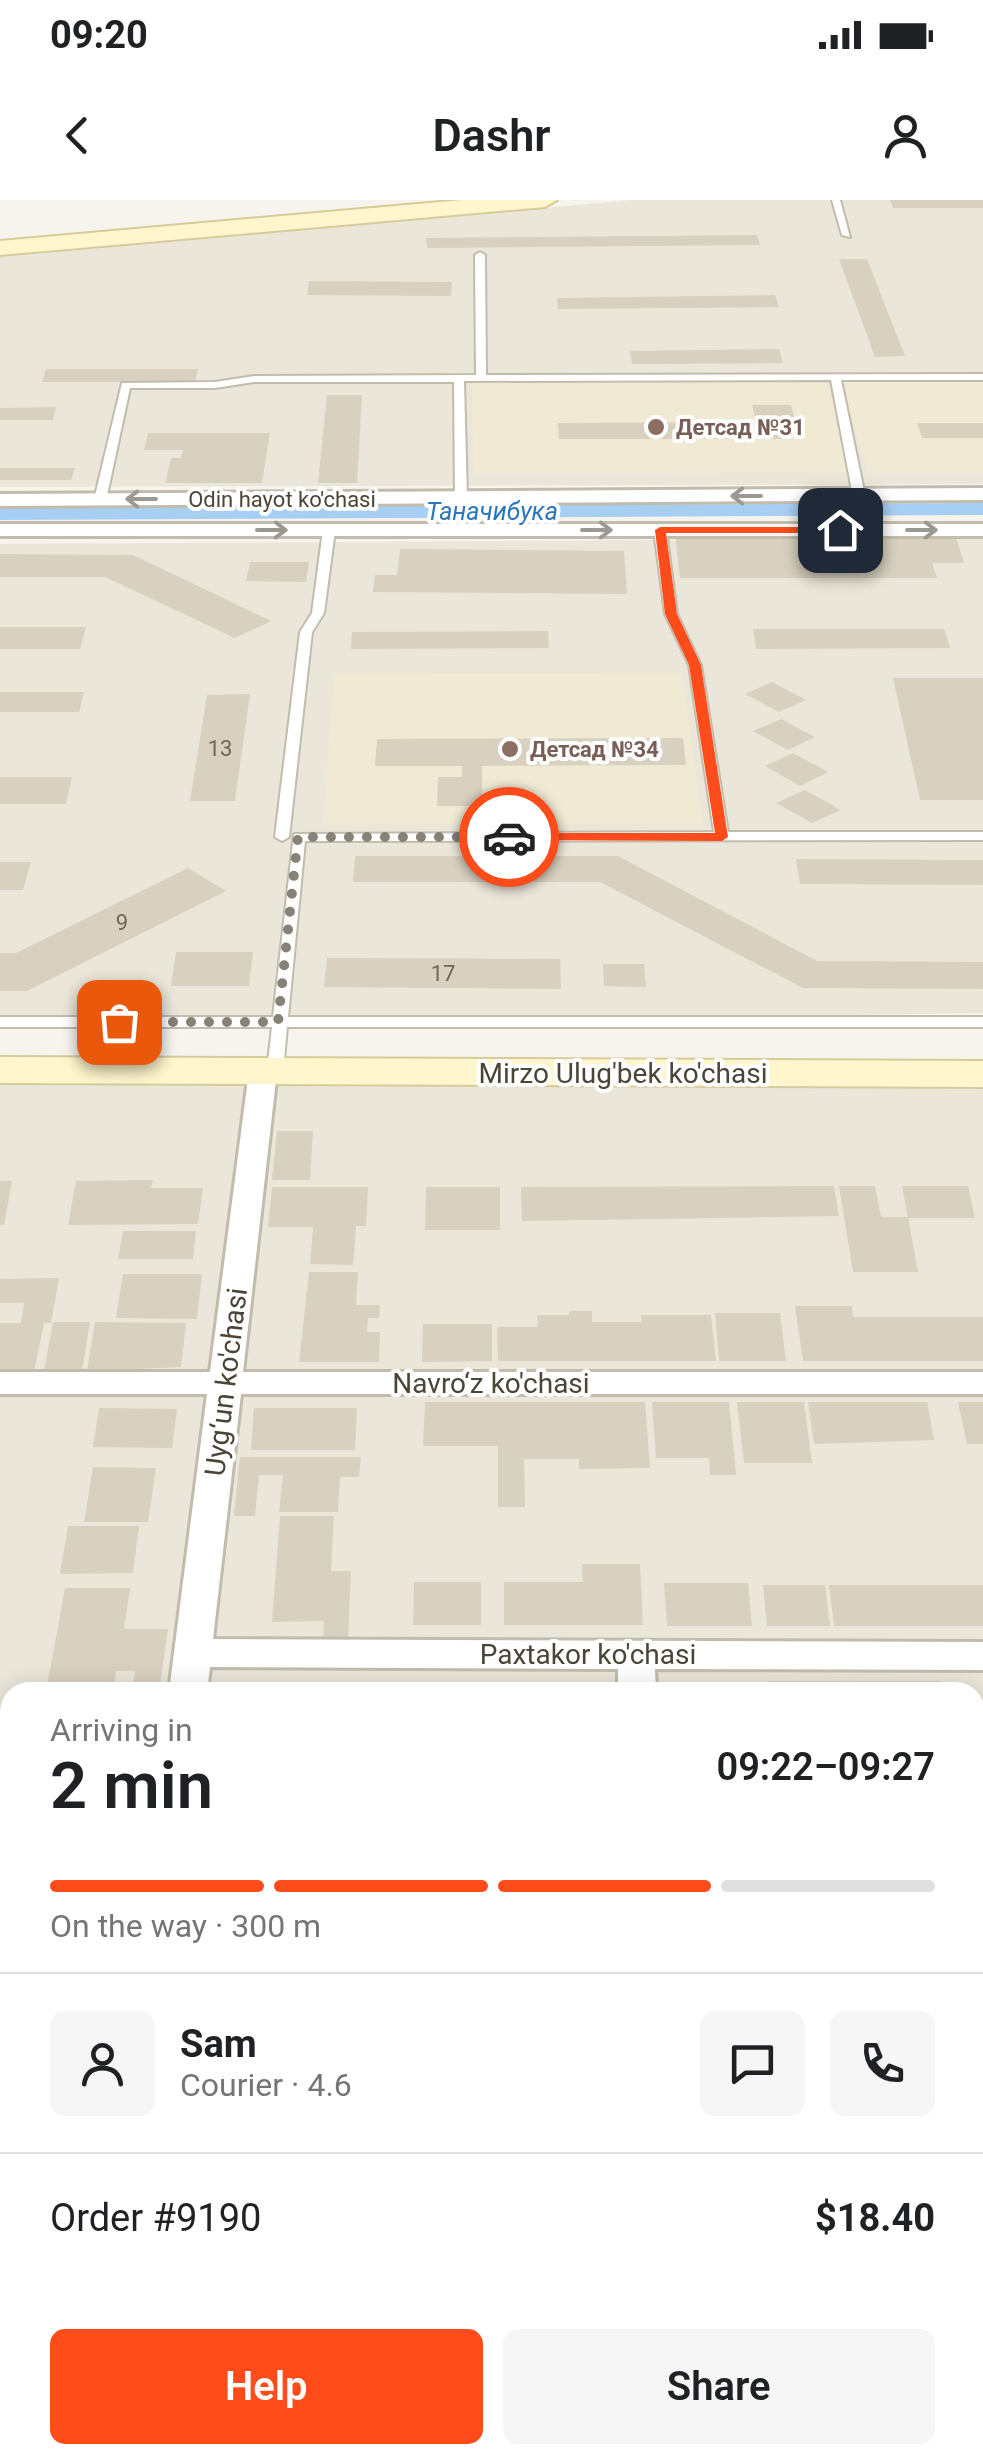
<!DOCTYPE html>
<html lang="en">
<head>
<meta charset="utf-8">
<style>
  body { margin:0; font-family:Roboto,sans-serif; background:#f6f6f6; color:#202124; height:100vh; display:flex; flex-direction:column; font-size:38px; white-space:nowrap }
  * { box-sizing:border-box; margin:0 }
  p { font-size:32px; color:#757577 }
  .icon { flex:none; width:55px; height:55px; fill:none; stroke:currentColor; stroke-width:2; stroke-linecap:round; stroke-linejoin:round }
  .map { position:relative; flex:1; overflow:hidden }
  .drawer { position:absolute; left:0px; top:1482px; width:985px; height:782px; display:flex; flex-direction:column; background:#fff; border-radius:30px 30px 0 0; box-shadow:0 5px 25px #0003 }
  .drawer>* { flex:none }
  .pin { position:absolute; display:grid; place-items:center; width:85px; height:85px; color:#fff; margin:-42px; border-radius:20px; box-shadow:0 5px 15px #0006 }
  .courier { position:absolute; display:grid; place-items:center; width:100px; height:100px; margin:-50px; border:8px solid #ff4c1a; border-radius:50%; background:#fff; color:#222; box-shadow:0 2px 12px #0007 }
  .head em { font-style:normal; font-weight:600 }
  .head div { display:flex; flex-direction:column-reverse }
  .head { display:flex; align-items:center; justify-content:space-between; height:170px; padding:0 50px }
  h1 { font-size:65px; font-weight:600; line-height:75px }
  .bar { display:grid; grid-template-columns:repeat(4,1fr); gap:15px 10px; align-content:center; height:120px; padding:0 50px }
  .bar i { height:12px; border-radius:8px; background:#e0e0e0 }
  .bar .current { background:#ff4c1a }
  .bar p { grid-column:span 4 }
  .line { display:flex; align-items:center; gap:25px; padding:0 50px; border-top:2px solid #e0e0e0 }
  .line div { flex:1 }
  .round { display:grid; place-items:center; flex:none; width:105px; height:105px; border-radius:15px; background:#f6f6f6 }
  .action { display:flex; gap:20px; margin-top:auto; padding:20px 50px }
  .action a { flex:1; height:115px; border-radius:15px; background:#ff4c1a; color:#fff; font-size:40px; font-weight:600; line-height:115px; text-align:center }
  .action a+a { background:#f6f6f6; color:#202124 }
  .status { display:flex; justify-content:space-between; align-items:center; height:70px; padding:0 50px; background:#fff; direction:ltr }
  .status svg { height:28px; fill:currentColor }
  header { display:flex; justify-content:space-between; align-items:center; height:130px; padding:0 50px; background:#fff; font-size:45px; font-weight:600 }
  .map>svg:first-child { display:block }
</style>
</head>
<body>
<div class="status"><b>09:20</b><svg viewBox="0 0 49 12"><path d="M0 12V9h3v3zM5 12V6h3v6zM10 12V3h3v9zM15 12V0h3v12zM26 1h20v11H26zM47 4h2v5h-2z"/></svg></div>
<header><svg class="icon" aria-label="back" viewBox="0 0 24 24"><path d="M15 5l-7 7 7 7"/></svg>Dashr<svg class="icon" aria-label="person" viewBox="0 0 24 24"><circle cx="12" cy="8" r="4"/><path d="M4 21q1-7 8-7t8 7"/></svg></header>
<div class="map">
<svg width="983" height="2264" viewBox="0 0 983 2264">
  <rect width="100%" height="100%" fill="#f6f4ec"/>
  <!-- residential -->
  <g fill="#eae6d9" fill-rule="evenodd">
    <polygon points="632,0 983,0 983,284 0,287 0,57"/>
    <polygon points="983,338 983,813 0,828 0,344"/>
    <path d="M0,870L983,874V2264H0ZM10,1492H975V2255H10Z"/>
  </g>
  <!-- education -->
  <g fill="#f0ead5">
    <polygon points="827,181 852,272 473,274 472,183"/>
    <polygon points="983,181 983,273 869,274 840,182"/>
    <polygon points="682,473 703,624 323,624 334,474"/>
  </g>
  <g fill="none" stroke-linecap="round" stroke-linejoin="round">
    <!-- canal -->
    <polygon fill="#a7cff4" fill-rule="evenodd" points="983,303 983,315 0,320 0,308"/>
  </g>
  <!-- building -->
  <g fill="#d8d1c0">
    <polygon points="890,0 983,0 983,8 893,8"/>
    <polygon points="757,35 760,45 427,48 426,38"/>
    <polygon points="839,59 867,59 905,156 875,157"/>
    <polygon points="309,81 452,82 451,96 307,95"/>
    <polygon points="775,95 779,107 558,109 557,98"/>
    <polygon points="779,149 783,163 632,164 630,151"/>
    <polygon points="46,169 198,169 195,182 42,182"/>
    <polygon points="327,195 362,195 357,283 318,283"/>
    <polygon points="752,205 791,205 795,220 779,220 783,239 559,239 558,223 756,222"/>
    <polygon points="56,207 53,220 0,220 0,208"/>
    <polygon points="917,223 983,223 983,238 922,238"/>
    <polygon points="148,233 270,233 262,283 165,283 171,258 181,258 183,250 144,250"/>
    <polygon points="0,268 75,268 71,280 0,280"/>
    <polygon points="675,333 955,334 964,363 932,363 937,378 680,378"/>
    <polygon points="400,349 624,351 627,394 373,392 375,375 397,375"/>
    <polygon points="0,354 133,355 271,421 235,438 105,377 0,377"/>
    <polygon points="250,362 309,362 306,382 246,381"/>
    <polygon points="0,427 86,427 80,449 0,449"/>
    <polygon points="753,429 944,429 950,448 756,449"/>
    <polygon points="548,431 549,448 351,449 352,432"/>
    <polygon points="893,478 983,478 983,600 920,600"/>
    <polygon points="772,482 806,500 779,512 745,494"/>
    <polygon points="0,492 84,492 79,512 0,512"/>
    <polygon points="250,494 235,601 190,601 207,495"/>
    <polygon points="781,519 815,537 788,550 753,531"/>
    <polygon points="683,538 686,565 482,566 482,606 437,606 438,577 462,577 462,566 375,566 377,539"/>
    <polygon points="793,553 828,572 800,586 765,566"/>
    <polygon points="0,577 72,577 66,604 0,604"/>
    <polygon points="805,590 841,610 812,623 776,603"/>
    <polygon points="355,656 618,656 817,761 983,762 983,789 803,788 600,682 353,682"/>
    <polygon points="796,659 983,660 983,685 800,684"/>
    <polygon points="0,662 31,662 23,690 0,690"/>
    <polygon points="188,668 226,691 27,791 0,791 0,753 16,753"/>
    <polygon points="176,752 253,752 249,786 171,786"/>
    <polygon points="327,758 560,759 561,789 324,787"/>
    <polygon points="603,764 644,764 646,787 604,786"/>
    <polygon points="277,931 313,931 310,980 272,980"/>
    <polygon points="153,980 151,988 203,988 198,1024 68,1025 76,981"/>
    <polygon points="0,981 12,981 4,1025 0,1025"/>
    <polygon points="834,986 839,1016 522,1021 521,987"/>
    <polygon points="839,986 875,986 881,1017 908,1017 918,1072 853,1072"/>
    <polygon points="902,986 968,986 975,1018 908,1018"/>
    <polygon points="272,987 368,987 366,1026 356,1026 353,1065 310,1064 313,1027 268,1027"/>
    <polygon points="426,987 500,987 500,1030 425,1030"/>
    <polygon points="123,1031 196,1031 193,1059 118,1059"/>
    <polygon points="309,1072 358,1072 356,1105 380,1105 379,1118 368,1118 367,1132 380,1132 379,1162 299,1162"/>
    <polygon points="123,1074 202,1074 197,1119 116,1118"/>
    <polygon points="59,1078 51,1123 44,1123 34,1172 0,1172 0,1123 21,1123 24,1103 0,1103 0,1079"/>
    <polygon points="795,1106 852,1106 853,1117 983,1117 983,1161 803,1161"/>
    <polygon points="569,1111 592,1111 592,1122 642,1122 641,1115 711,1115 716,1161 498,1161 497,1127 538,1127 537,1115 569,1115"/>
    <polygon points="715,1113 780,1113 786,1161 719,1161"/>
    <polygon points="53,1122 90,1122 82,1171 44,1171"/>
    <polygon points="95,1122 186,1123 181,1167 87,1171"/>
    <polygon points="423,1124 492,1124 492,1161 422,1162"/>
    <polygon points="425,1202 645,1202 650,1268 579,1269 579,1259 524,1259 525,1307 498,1307 498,1246 423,1246"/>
    <polygon points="652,1202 729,1202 736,1275 710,1275 709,1258 656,1258"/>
    <polygon points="737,1202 804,1202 812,1263 744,1263"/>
    <polygon points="808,1202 927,1202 934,1240 814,1244"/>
    <polygon points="958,1202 983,1202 983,1244 967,1244"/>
    <polygon points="99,1208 177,1209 172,1248 93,1247"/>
    <polygon points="254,1208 357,1208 355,1250 251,1250"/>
    <polygon points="240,1257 361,1257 359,1277 340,1277 338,1312 279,1312 283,1275 259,1275 255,1316 234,1316"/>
    <polygon points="93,1267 156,1268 148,1322 84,1322"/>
    <polygon points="280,1316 334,1316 331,1371 351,1371 348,1439 323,1439 324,1421 272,1422"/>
    <polygon points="68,1326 139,1326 133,1373 60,1374"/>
    <polygon points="582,1364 640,1364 643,1425 504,1425 504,1382 583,1382"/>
    <polygon points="414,1382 481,1382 481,1425 413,1425"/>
    <polygon points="664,1383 748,1383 752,1426 667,1426"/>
    <polygon points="763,1385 825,1385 830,1426 767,1426"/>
    <polygon points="829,1385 983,1385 983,1426 834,1426"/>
    <polygon points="65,1388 130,1388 124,1429 168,1429 159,1492 132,1492 135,1471 116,1471 113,1492 46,1492"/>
    <polygon points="767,1481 847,1481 848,1492 768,1492"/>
    <polygon points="849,1481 941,1481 943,1492 850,1492"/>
    <polygon points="975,1499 983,1499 981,1717 975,1683"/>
    <rect x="0" y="1860" width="10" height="73"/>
    <rect x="0" y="1937" width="10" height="68"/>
    <rect x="0" y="2043" width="10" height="88"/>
    <rect x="975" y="2137" width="8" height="71"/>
    <polygon points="0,2148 10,2148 10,2255 60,2255 59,2264 0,2264"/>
    <polygon points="343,2255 408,2255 408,2260 342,2260"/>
    <polygon points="535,2255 650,2255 650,2262 535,2261"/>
    <polygon points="659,2255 776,2255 777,2264 660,2262"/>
  </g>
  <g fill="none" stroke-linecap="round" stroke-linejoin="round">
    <!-- lane casing -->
    <g stroke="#c2bcad" stroke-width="4">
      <g id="lane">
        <polygon points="832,0 840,0 850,37 842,35"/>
        <polygon points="480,52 485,55 486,175 983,174 983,180 841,180 865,296 859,299 853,296 831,180 464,181 467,298 461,301 455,298 454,182 254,182 215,188 130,188 106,300 100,303 94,300 122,183 215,182 254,176 476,175 475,55"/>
        <polygon points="329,327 335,330 324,413 312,432 289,637 282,641 275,637 300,432 312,413 323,330"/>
        <polygon points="660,327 666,330 677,414 701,465 728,632 983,632 983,640 305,641 288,817 983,817 983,827 287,827 283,871 275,876 267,871 272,827 0,827 0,817 273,817 294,634 714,632 689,465 665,414 654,330"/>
      </g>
    </g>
    <!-- street casing -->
    <g stroke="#c2bcad" stroke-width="6">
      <g id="street">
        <polygon points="983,288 983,300 0,306 0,294"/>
        <rect x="0" y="324" width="983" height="12"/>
        <polygon points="263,862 273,865 277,871 243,1172 983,1172 983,1194 241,1194 213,1439 983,1442 983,1470 655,1469 656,1492 618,1492 618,1469 210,1467 207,1492 169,1492 207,1194 0,1194 0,1172 210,1172 249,871 253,865"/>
        <polygon points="975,1818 983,1819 983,1857 975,1856"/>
        <polygon points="72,2255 120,2255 119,2264 71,2264"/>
      </g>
    </g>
    <!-- secondary casing -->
    <g stroke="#d7cb9a" stroke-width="4">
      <g id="secondary">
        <polygon points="463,0 557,0 545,7 0,55 0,41"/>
        <polygon points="0,857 983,861 983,887 0,883"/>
      </g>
    </g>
    <!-- lane -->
    <use href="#lane" fill="#fff" fill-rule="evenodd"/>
    <!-- street -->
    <use href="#street" fill="#fff" fill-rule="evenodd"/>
    <!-- secondary -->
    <use href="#secondary" fill="#fff6cd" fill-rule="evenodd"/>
  </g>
  <!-- one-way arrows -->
  <defs><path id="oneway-shaft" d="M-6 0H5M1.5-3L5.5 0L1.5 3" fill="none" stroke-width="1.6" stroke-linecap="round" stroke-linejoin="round" transform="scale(2.5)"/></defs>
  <g stroke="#9c9992">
    <use href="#oneway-shaft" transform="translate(746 296) rotate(180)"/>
    <use href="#oneway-shaft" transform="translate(141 299) rotate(180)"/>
    <use href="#oneway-shaft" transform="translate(272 330)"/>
    <use href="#oneway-shaft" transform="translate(597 330)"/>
    <use href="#oneway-shaft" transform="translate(922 330)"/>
  </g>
  <!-- route -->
  <polygon fill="#ff4c1a" points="660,327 840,327 845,330 840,333 666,333 677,414 701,465 728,637 722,641 505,640 505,634 509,633 715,633 689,465 665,414 655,330"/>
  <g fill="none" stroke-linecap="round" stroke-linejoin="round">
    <!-- done -->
    <polyline stroke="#878277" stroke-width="10" stroke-dasharray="0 18" points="119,822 278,822 298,637 509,637"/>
  </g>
  <!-- markers -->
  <g fill="#8d6e63" stroke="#fff" stroke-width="4">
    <circle cx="656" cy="227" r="10"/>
    <circle cx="510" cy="549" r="10"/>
  </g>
  <g text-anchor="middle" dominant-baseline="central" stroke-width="8" stroke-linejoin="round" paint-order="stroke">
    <!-- far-education labels -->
    <g font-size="22" font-weight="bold" fill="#785e54" stroke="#fff" text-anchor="start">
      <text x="676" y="227">Детсад №31</text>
      <text x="530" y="549">Детсад №34</text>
    </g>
    <!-- far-street labels -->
    <g font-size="22" fill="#4b4538" stroke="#fff">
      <text x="282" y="299">Odin hayot ko'chasi</text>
    </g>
    <!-- number labels -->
    <g font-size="22" fill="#6e685a">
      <text x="220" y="548">13</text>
      <text x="122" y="722">9</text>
      <text x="443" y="773">17</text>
    </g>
    <!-- far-water labels -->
    <g font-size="25" font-style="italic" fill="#2c76bd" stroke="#fff">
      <text x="492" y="311">Таначибука</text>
    </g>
    <!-- street labels -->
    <g font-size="28" fill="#4b4538" stroke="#fff">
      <text x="623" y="873">Mirzo Ulug'bek ko'chasi</text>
      <text transform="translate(226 1182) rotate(-83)">Uyg‘un ko'chasi</text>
      <text x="491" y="1183">Navro‘z ko'chasi</text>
      <text x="588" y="1454">Paxtakor ko'chasi</text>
    </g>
  </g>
</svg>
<div class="pin" style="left:119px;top:822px;background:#ea580c"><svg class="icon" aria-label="bag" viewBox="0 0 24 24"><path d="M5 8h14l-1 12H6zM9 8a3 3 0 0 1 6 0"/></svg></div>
<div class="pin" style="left:840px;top:330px;background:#1f2937"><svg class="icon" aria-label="home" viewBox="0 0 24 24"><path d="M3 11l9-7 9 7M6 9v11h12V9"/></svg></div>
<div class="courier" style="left:509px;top:637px"><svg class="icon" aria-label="car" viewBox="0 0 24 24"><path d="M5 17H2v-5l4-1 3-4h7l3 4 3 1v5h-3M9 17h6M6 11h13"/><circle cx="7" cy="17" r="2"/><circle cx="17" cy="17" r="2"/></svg></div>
<section class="drawer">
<div class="head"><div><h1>2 min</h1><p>Arriving in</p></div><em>09:22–09:27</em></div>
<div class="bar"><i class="current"></i><i class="current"></i><i class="current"></i><i></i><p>On the way · 300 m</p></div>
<div class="line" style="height:180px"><a class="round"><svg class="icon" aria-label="person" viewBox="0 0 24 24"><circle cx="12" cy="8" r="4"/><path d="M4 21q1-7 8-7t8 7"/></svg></a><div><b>Sam</b><p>Courier · 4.6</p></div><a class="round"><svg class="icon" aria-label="chat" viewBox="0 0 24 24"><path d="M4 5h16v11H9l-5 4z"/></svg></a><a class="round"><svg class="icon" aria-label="phone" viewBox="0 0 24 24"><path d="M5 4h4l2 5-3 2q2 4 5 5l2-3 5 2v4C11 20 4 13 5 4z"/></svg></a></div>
<div class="line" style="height:130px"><div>Order #9190</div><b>$18.40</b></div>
<div class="action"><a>Help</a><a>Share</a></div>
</section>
</div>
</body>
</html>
